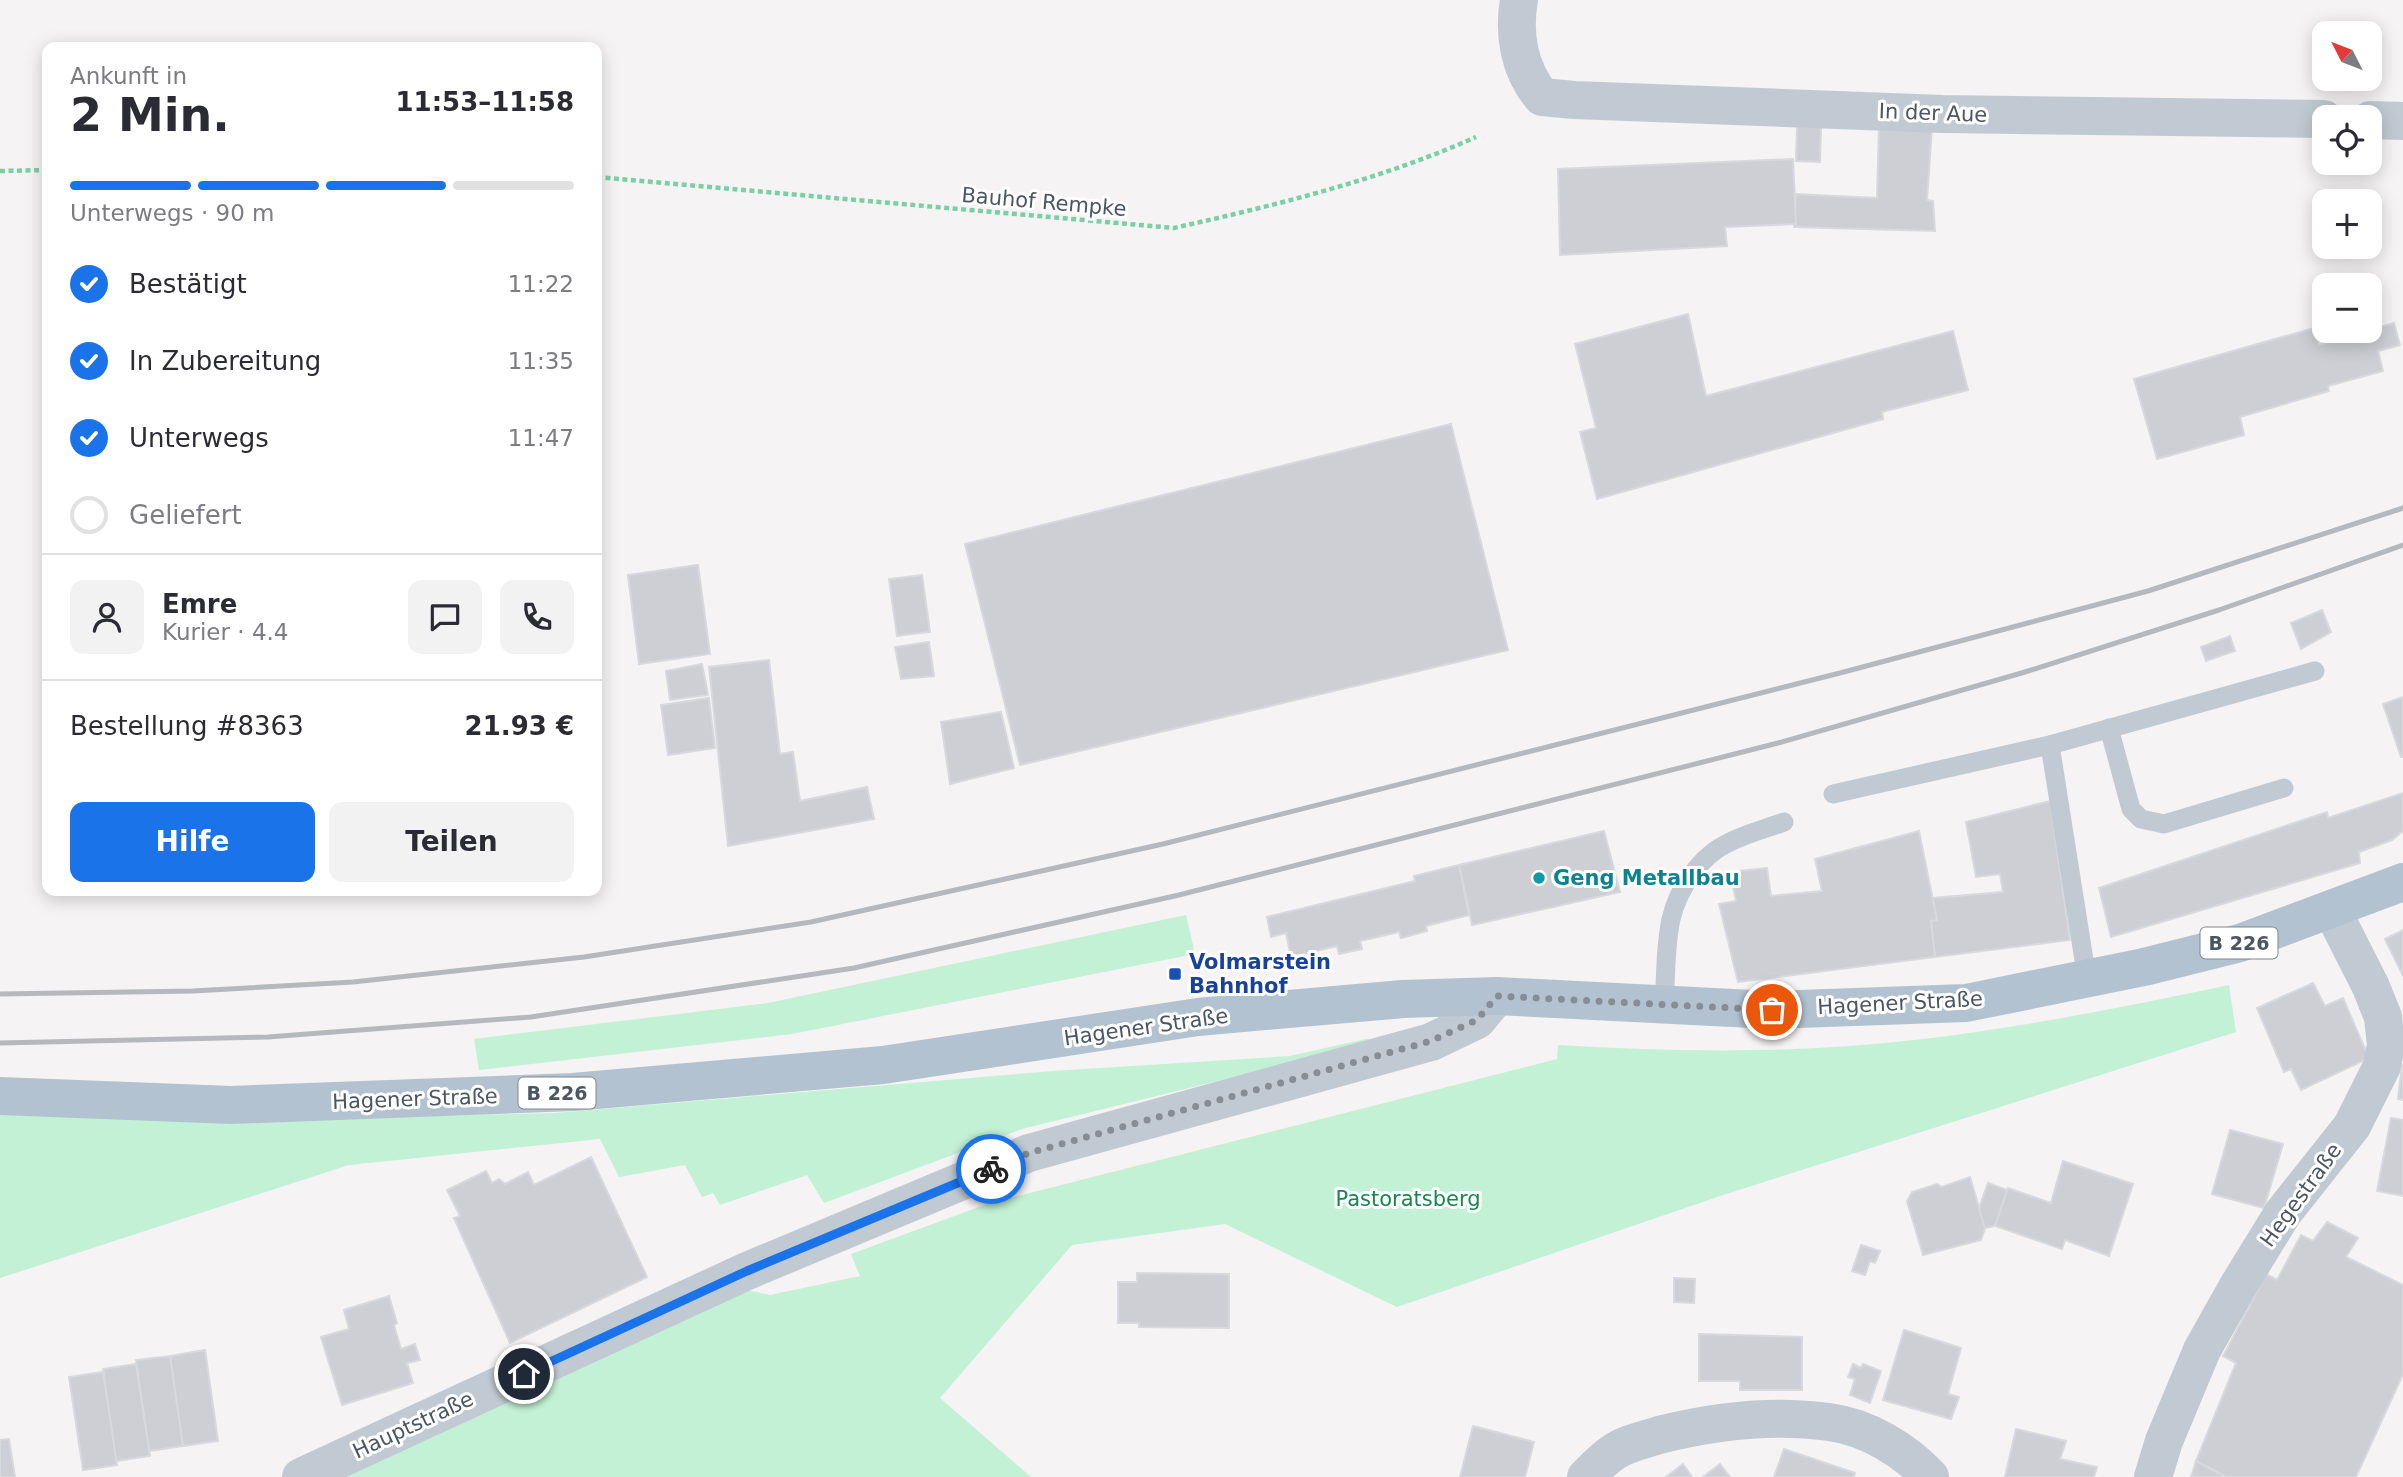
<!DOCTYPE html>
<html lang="de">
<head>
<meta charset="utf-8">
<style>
  body { margin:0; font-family:"DejaVu Sans",sans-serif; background:#f2f2f3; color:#2b2b33; height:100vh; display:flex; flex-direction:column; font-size:26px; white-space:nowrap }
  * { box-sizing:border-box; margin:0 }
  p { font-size:23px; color:#7c7c81 }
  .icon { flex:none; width:38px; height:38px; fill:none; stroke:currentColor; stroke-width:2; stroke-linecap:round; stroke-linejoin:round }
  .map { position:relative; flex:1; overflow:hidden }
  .drawer { position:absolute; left:42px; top:42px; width:560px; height:854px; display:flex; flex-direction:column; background:#fff; border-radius:14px; box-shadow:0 4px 18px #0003 }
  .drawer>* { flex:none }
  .needle { width:46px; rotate:312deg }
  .fabs { position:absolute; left:2312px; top:21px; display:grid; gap:14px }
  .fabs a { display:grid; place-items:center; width:70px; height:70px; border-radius:14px; background:#fff; box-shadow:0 4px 18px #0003; font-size:35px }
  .pin { position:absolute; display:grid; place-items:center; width:60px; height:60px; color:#fff; margin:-30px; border:4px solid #fff; border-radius:50%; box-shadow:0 2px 7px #0007 }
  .courier { position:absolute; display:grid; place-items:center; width:70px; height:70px; margin:-35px; border:5px solid #1a73e8; border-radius:50%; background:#fff; color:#222; box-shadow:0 2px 9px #0007 }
  .headline em { font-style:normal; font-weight:700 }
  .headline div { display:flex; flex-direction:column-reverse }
  .headline { display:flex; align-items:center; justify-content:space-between; height:119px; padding:0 28px }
  h1 { font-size:46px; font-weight:700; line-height:52px }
  .bar { display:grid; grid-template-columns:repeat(4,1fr); gap:10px 7px; align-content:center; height:84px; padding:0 28px }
  .bar i { height:9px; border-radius:5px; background:#e1e1e2 }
  .bar .active { background:#1a73e8 }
  .bar p { grid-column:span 4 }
  .line { display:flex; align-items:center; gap:18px; padding:0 28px; border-top:2px solid #e1e1e2 }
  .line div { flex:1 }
  .round { display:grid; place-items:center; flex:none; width:74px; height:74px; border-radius:14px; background:#f2f2f3 }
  ol { padding:0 28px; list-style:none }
  li { display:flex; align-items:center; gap:21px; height:77px }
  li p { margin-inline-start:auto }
  li .icon { padding:7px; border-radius:50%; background:#1a73e8; color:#fff; stroke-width:4 }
  li:last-child { color:#7c7c81 }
  li i { width:38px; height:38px; border:4px solid #e1e1e2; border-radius:50% }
  .action { display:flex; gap:14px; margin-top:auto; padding:14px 28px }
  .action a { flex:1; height:80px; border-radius:14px; background:#1a73e8; color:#fff; font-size:28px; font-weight:700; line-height:80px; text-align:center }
  .action a+a { background:#f2f2f3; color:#2b2b33 }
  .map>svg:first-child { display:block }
</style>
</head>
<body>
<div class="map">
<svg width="2403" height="1477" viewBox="0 0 2403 1477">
  <rect width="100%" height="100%" fill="#f5f3f3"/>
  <!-- green -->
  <g fill="#c3f1d5">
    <polygon points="1186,915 1195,954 792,1034 479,1070 474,1039 768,1003"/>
    <path d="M2229,985L2236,1032L1723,1195L1397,1307L1225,1224L1072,1245L940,1398L1031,1477H337L747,1290L770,1295L860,1276L851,1254L987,1204L1557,1059L1558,1045C1677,1052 1796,1054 1914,1040C2020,1028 2124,1007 2229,985Z"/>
    <polygon points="1370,1038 1353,1048 1022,1129 824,1203 807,1175 720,1205 713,1193 702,1197 685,1165 619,1177 600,1139 349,1165 0,1278 0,1112 221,1121 555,1113 1053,1071 1290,1056"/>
  </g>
  <!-- building -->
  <g fill="#cdcfd5" stroke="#d7d9de" stroke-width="2">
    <polygon points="1879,126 1932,128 1927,200 1933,201 1935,231 1794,227 1796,194 1877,198"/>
    <polygon points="1797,127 1821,127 1820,162 1796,161"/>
    <polygon points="1793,159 1796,224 1725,227 1727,246 1560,255 1558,169"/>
    <polygon points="1688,314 1706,396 1953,331 1968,390 1882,412 1883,419 1597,499 1580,432 1596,428 1575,344"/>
    <polygon points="2394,323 2400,345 2378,351 2383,371 2328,386 2329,391 2240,417 2244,435 2157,459 2134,379 2314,328 2319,345"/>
    <polygon points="1451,424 1508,650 1020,765 965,544"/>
    <polygon points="698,565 710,654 639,664 628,575"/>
    <polygon points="922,575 930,632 897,636 889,579"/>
    <polygon points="2322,610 2331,632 2301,649 2291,623"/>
    <polygon points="2230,636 2235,651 2206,661 2201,647"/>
    <polygon points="929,642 934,676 901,679 895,647"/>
    <polygon points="769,660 780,754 793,752 800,801 867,787 874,819 728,846 709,667"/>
    <polygon points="702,664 708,695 670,700 666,671"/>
    <polygon points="2403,697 2403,757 2401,757 2383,704"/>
    <polygon points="709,698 715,748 668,755 661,705"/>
    <polygon points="1001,712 1014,768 950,784 941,722"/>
    <polygon points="2403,793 2403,831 2392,840 2359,852 2360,863 2111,937 2099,888 2327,812 2328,818"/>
    <polygon points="2050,801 2070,940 1935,957 1931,921 1937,920 1933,898 2003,892 2000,874 1976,877 1966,822"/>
    <polygon points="1604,831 1620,892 1472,925 1459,865"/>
    <polygon points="1919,831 1937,920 1931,921 1935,957 1738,982 1719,904 1736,901 1730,872 1767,868 1771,896 1822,891 1815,859"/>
    <polygon points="1459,865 1469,915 1426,926 1427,931 1401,938 1399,932 1360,941 1362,949 1339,954 1337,946 1291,957 1286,933 1271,937 1267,917 1415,881 1414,876"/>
    <polygon points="2403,930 2403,976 2385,939"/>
    <polygon points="2313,983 2325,1006 2343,998 2369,1058 2301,1090 2291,1069 2284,1072 2257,1008"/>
    <polygon points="2402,1065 2403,1066 2403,1100 2398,1099"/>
    <polygon points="2391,1118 2403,1120 2403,1196 2377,1191"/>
    <polygon points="2230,1130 2283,1144 2264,1208 2212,1194"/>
    <polygon points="591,1157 647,1277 510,1343 454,1218 460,1216 447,1190 486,1171 492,1183 499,1179 505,1184 528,1172 534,1185"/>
    <polygon points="2063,1161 2133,1184 2109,1256 2065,1240 2062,1249 1995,1226 2008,1188 2051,1203"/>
    <polygon points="1970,1177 1985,1228 1981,1240 1923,1255 1907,1201 1912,1192 1937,1184 1942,1187"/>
    <polygon points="1988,1183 2007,1190 1995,1226 1985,1228 1979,1208"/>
    <polygon points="2327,1222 2358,1238 2346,1257 2403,1285 2403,1374 2356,1477 2226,1477 2196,1461 2236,1363 2223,1356 2266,1274 2277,1280 2301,1235 2313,1241"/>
    <polygon points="1861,1245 1880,1251 1875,1263 1870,1261 1865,1275 1852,1271"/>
    <polygon points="1137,1273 1229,1274 1229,1328 1139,1327 1139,1323 1118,1323 1118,1282 1137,1282"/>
    <polygon points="1674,1278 1695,1279 1694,1303 1674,1302"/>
    <polygon points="389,1296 397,1323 394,1325 401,1349 415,1344 420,1360 407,1363 413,1383 342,1405 321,1337 349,1329 344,1310"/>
    <polygon points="1904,1330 1961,1348 1948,1394 1959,1397 1951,1419 1883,1400"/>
    <polygon points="1699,1334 1802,1337 1802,1390 1740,1390 1740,1381 1699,1381"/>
    <polygon points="205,1350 218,1441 183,1446 170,1356"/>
    <polygon points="170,1356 183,1446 149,1451 136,1360"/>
    <polygon points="136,1364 150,1456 116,1461 103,1369"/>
    <polygon points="1853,1364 1861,1368 1863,1364 1881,1371 1870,1403 1850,1395 1855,1379 1848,1377"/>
    <polygon points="103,1372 117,1465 83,1470 69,1377"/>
    <polygon points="1473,1426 1534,1442 1525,1477 1460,1477"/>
    <polygon points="2016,1429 2066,1441 2060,1459 2097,1467 2094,1477 2005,1477"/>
    <polygon points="9,1439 15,1477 0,1477 0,1440"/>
    <polygon points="1784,1449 1855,1473 1854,1477 1774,1477"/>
    <polygon points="2196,1461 2226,1477 2191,1477"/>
    <polygon points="1683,1464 1692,1477 1666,1477"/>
    <polygon points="1720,1464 1730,1477 1703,1477"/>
  </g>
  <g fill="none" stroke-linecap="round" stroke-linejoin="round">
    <!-- path -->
    <g stroke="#7ad0a6" stroke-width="4.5" stroke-dasharray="5 3.5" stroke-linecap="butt">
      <polyline points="0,171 47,170"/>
      <path d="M597,177L1174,228C1276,205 1380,180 1476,137"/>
    </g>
    <!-- lane -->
    <g stroke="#c1cad2" stroke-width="19">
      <polyline points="2109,728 2131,809 2141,819 2164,824 2284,788"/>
      <polyline points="2050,745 2087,979"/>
      <polyline points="1833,794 2050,745 2315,671"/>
      <path d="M1664,1005C1666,977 1665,946 1671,919C1678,889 1700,856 1728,843C1745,834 1765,829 1784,822"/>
    </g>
    <!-- street -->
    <g stroke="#c1cad2" stroke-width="38">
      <path d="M1519,0C1513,34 1519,70 1542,97L1574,100L1942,114L2324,119"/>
      <polyline points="2370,120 2403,121"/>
      <polyline points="301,1477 747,1271 1029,1153 1431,1042 1477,1020 1497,996"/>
      <path d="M1586,1477C1595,1468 1603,1459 1614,1452C1627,1443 1644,1440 1659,1435C1714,1421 1772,1414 1829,1422C1867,1427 1905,1450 1930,1477"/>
      <polyline points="2153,1477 2164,1441 2202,1350 2238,1286 2283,1213 2352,1126 2382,1066 2386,1045 2383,1017 2371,987 2332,910"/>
    </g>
    <!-- primary -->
    <polyline stroke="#b3c2d1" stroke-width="38" points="0,1096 231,1105 573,1092 883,1065 1198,1017 1403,999 1497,996 1772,1010 1966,1003 2144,967 2240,943 2403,882"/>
    <!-- rail -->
    <g stroke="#b5b8bd" stroke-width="5">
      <polyline points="0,994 193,991 353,982 584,957 811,922 1163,844 1840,673 2148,591 2403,508"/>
      <polyline points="0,1043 268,1037 531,1017 854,968 1179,895 1778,743 2025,672 2219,610 2403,545"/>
    </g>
  </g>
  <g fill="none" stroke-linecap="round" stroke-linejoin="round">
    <!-- done -->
    <polyline stroke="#868d94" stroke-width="7" stroke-dasharray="0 12.6" points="991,1169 1029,1153 1431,1041 1477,1020 1497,996 1772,1010"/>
    <!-- route -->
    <polyline stroke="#1a73e8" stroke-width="9" points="524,1374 747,1271 991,1169"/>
  </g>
  <!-- markers -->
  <circle fill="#0f9aa8" stroke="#fff" stroke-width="2.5" cx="1539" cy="878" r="7"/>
  <rect fill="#1a4fb4" stroke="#fff" stroke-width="2.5" x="1168" y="967" width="14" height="14" rx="3.5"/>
  <g text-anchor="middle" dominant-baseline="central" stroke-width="6" stroke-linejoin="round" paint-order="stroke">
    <!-- shield labels -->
    <g fill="#fff" stroke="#808990" stroke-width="2">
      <rect x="2200.5" y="927.5" width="77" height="31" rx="5"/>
      <rect x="518.5" y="1077.5" width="77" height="31" rx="5"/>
    </g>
    <g font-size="19" font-weight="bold" fill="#4a5661">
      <text x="2239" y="943">B 226</text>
      <text x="557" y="1093">B 226</text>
    </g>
    <!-- street labels -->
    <g font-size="21" fill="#4a5661" stroke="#fff">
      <text transform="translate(1933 113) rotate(2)">In der Aue</text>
      <text transform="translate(1044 202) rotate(5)">Bauhof Rempke</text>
      <text transform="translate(1900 1003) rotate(-3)">Hagener Straße</text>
      <text transform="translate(1146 1027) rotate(-8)">Hagener Straße</text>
      <text transform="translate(415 1099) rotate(-2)">Hagener Straße</text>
      <text transform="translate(2301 1195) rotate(-54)">Hegestraße</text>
      <text transform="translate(413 1425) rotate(-25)">Hauptstraße</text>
    </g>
    <!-- culture labels -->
    <g font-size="21" font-weight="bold" fill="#0d838f" stroke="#fff" text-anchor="start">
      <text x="1553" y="878">Geng Metallbau</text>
    </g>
    <!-- transit labels -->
    <g font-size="21" font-weight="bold" fill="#164399" stroke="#fff" text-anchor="start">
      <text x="1189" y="962">Volmarstein<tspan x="1189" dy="24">Bahnhof</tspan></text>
    </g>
    <!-- park labels -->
    <g font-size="21" fill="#17864f" stroke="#fff">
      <text x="1408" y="1199">Pastoratsberg</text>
    </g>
  </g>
</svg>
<div class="fabs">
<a><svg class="needle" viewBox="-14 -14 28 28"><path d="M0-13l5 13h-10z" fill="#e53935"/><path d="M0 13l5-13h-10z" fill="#7c7c81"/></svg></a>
<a><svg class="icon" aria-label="locate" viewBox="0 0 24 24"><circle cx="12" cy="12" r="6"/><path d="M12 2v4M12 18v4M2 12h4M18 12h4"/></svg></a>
<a>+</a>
<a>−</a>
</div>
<div class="pin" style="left:1772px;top:1010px;background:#ea580c"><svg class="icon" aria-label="bag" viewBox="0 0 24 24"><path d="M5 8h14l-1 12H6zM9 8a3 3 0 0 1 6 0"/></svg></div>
<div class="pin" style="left:524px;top:1374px;background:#1f2937"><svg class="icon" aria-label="home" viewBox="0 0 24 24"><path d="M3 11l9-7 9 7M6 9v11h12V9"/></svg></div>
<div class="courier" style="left:991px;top:1169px"><svg class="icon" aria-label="bike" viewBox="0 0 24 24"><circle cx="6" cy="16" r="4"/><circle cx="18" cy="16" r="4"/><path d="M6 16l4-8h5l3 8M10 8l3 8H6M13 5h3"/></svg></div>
<section class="drawer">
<div class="headline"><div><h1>2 Min.</h1><p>Ankunft in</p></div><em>11:53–11:58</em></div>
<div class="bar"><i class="active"></i><i class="active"></i><i class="active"></i><i></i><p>Unterwegs · 90 m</p></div>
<ol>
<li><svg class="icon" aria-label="check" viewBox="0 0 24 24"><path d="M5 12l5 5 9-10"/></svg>Bestätigt<p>11:22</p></li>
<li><svg class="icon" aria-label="check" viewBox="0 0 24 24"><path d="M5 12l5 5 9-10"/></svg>In Zubereitung<p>11:35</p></li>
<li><svg class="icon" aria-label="check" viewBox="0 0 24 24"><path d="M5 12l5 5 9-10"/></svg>Unterwegs<p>11:47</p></li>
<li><i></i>Geliefert</li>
</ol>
<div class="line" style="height:126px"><a class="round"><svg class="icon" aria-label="person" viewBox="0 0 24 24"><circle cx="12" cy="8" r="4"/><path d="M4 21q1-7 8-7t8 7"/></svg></a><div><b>Emre</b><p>Kurier · 4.4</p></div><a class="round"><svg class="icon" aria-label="chat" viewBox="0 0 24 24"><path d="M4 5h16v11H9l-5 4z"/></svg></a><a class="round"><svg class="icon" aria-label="phone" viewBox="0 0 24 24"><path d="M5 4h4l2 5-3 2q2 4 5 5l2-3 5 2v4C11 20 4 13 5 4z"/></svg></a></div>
<div class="line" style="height:91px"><div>Bestellung #8363</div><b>21.93 €</b></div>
<div class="action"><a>Hilfe</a><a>Teilen</a></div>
</section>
</div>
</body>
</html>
